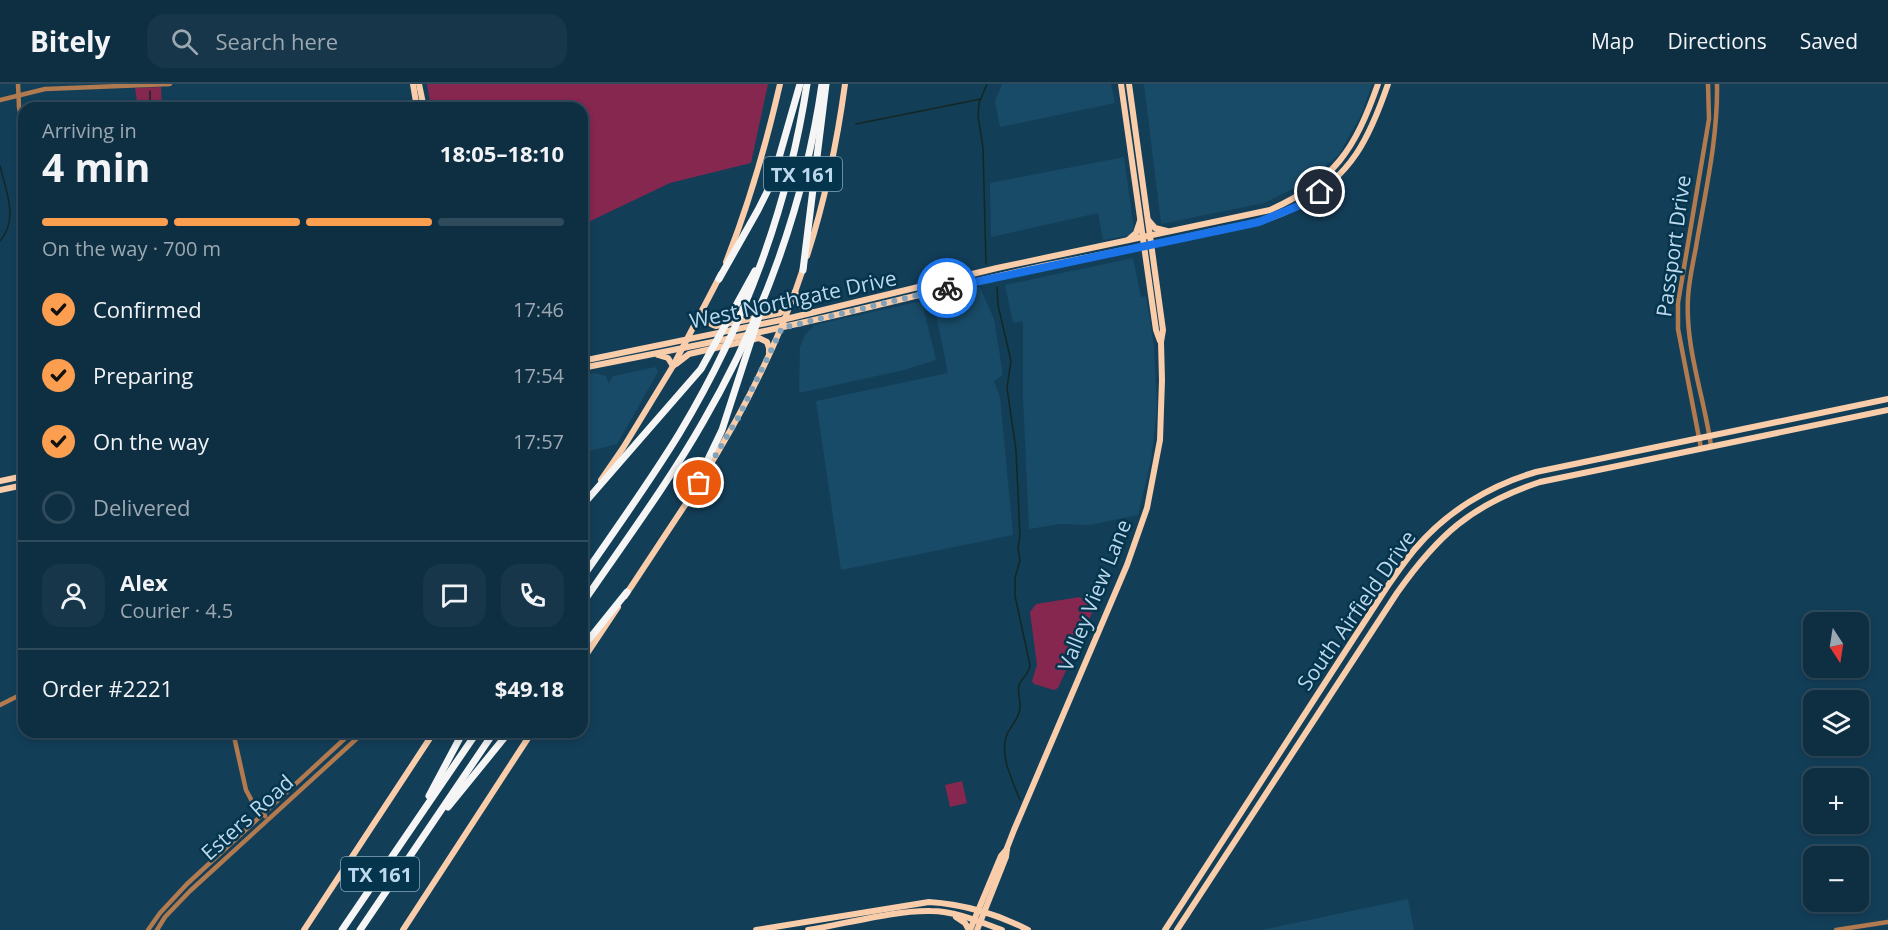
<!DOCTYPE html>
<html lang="en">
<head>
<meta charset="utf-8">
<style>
  body { margin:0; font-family:"Open Sans",sans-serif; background:#173649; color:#f1f3f6; height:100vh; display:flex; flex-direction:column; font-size:22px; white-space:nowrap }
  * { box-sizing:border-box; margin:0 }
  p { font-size:20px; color:#9ba8b2 }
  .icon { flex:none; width:33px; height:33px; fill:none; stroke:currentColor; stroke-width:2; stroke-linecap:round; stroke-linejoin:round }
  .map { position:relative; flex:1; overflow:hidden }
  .panel { position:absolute; left:18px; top:18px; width:570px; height:636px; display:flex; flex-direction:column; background:#0e2e42; border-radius:18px; box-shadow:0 3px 9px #0003,0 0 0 2px #2e4a5b }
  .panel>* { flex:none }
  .needle { width:39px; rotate:168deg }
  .fabs { position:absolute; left:1803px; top:528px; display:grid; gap:12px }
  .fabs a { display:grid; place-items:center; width:66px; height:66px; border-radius:12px; background:#0e2e42; box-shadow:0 3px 9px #0003,0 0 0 2px #2e4a5b; font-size:30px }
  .pin { position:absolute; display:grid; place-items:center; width:51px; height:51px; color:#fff; margin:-26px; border:3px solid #fff; border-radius:50%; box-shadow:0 2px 6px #0007 }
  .courier { position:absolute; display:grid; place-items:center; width:60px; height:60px; margin:-30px; border:4px solid #1a73e8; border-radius:50%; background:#fff; color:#222; box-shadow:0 2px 8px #0007 }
  .headline em { font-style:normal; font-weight:700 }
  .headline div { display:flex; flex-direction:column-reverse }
  .headline { display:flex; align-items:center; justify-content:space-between; height:102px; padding:0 24px }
  h1 { font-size:39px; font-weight:700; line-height:45px }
  .bar { display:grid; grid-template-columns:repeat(4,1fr); gap:9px 6px; align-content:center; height:72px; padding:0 24px }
  .bar i { height:8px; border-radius:4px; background:#2e4a5b }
  .bar .current { background:#fb9e50 }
  .bar p { grid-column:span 4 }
  .line { display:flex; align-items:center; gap:15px; padding:0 24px; border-top:2px solid #2e4a5b }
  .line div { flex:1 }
  .round { display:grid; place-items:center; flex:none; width:63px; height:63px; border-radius:18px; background:#173649 }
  ol { padding:0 24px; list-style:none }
  li { display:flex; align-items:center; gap:18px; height:66px }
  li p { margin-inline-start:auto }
  li .icon { padding:6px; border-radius:50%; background:#fb9e50; color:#111; stroke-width:4 }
  li:last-child { color:#9ba8b2 }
  li i { width:33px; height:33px; border:3px solid #2e4a5b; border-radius:50% }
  header { display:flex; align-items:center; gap:36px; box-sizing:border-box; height:84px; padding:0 30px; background:#0e2e42; border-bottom:2px solid #2e4a5b }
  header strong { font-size:28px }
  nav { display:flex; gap:33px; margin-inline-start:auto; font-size:21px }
  .search { width:420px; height:54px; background:#173649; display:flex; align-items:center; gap:15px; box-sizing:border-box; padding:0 21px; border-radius:18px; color:#9ba8b2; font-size:22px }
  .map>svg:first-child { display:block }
</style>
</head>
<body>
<header>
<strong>Bitely</strong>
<div class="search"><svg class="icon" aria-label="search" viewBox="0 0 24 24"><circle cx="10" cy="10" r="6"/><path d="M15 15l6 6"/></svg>Search here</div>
<nav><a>Map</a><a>Directions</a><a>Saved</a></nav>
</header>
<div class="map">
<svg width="1888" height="846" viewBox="0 0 1888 846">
  <rect width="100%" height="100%" fill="#133e58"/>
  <!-- built -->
  <g fill="#184b68">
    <polygon points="1002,0 1111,0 1115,19 1000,43 995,17"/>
    <polygon points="1144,0 1372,0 1361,31 1338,72 1301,101 1264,119 1161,140"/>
    <polygon points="1124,73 1134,146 1131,151 1103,156 1098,129 991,153 990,99"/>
    <polygon points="1133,174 1141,213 1146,212 1154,263 1157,325 1151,376 1138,431 1089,441 1060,440 1029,445 1023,312 1023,237 1013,239 1005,201"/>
    <polygon points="980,203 994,235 1003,291 994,297 1000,313 1013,451 841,486 816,317 948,289 936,230 936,215 938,212"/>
    <polygon points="917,218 922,219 936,276 904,286 799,309 800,263 805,251 814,241"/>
    <polygon points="656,283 658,288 617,360 582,369 582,292 594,289 606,292 609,300 613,292"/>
    <polygon points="1408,815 1414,846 1262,846"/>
  </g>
  <!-- green -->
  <g fill="#85274f">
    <polygon points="427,0 768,0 751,79 670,99 582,141 582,24 431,24"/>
    <polygon points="161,3 162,24 138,24 135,4"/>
    <polygon points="1080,513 1093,522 1092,529 1058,604 1054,606 1034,600 1032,597 1037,581 1030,528 1036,520"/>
    <polygon points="962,697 967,719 950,723 945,701"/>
  </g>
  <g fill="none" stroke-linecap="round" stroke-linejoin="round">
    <!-- stream -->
    <g stroke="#132823" stroke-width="1.5">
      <polyline points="150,24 150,7"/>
      <polyline points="856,40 981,15"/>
      <path d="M0,82C6,107 19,135 0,157"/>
      <polyline points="986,180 983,64 978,32 979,19 987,0"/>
      <path d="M997,203L998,221L1011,277L1007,304L1016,366L1020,452L1018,464L1020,476L1015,494V512L1030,581C1029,591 1022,593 1019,601C1017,609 1021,617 1020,624C1019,636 1009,643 1006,653C1000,673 1013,698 1020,716"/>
    </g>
    <!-- minor -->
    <g stroke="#b27a4f" stroke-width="4.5">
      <polyline points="18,0 19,23 24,50"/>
      <polyline points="0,16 45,5 170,0"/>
      <path d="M1711,362C1704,312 1685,264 1688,213C1689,196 1693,179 1696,163C1705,109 1718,55 1717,0"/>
      <polyline points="1701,364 1678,245 1678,219 1709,35 1708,0"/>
      <polyline points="0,621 24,609"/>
      <polyline points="233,648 246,706 253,719 265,732"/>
      <polyline points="148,846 160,829 187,800 352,648"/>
      <polyline points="157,846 165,833 190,807 364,648"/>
      <polyline points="1836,846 1888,838"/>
    </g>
    <!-- major -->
    <g stroke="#f9ccaa" stroke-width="6">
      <polyline points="413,0 417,24"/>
      <polyline points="419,0 424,24"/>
      <polyline points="1121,0 1150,204 1156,246 1160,257"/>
      <polyline points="1149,137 1155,144 1167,147"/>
      <polyline points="1128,156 1136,149 1140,137"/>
      <path d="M807,172C825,116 837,59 845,0"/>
      <path d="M726,178C749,120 766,61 780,0"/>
      <polyline points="795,208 802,223 812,228"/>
      <path d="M704,224C705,233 707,240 716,242L780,229L790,221"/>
      <polyline points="658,271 668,274 673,282"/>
      <path d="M582,277L786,235L997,184L1270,126C1335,97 1355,65 1378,0"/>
      <polyline points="676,280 689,270 759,254 767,258 769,264 769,270"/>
      <path d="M582,284C649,271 716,258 783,243C871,224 959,200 1048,181C1103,170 1158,160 1213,147C1242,141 1273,137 1299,121C1352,91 1369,55 1388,0"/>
      <polyline points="601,396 623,364 673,282 721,190"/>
      <polyline points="0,397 24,392"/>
      <path d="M699,399C742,331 779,259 804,182"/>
      <polyline points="0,406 24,401"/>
      <polyline points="582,424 590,412"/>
      <polyline points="625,512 689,415"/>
      <polyline points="582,577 618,523"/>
      <polyline points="956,833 965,839 969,846"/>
      <polyline points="304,846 434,648"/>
      <polyline points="403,846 532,648"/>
      <path d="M756,846L929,818C962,820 998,830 1028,846"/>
      <path d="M808,846C845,840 895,826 931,827C955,827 980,838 1002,846"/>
      <polyline points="970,846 1001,772 1007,765"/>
      <polyline points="977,846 1006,773 1007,764 1014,746 1127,481 1147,424 1160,356 1162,296 1161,258 1163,246 1129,0"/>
      <path d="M1165,846L1387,503C1396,490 1405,477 1415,465C1446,428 1490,401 1536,388L1888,315"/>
      <path d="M1177,846L1397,509C1438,451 1471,421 1540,398L1888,326"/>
    </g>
    <!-- highway -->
    <g stroke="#f5f5f5" stroke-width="7">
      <polyline points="803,186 826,0"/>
      <polyline points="719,195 758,126 772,98 800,0"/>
      <polyline points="587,416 701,285 755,187"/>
      <polyline points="687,419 722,346 761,226"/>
      <path d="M582,494C615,446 649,399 679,350C744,242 788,124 807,0"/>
      <path d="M582,520C623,460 667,401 703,338C763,235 805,118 822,0"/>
      <polyline points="582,564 627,508"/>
      <polyline points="429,712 463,648"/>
      <polyline points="448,723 509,648"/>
      <polyline points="342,846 477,648"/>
      <polyline points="360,846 494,648"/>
    </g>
  </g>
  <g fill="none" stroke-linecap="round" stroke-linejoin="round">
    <!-- done -->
    <polyline stroke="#81a2b8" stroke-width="6" stroke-dasharray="0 10.8" points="699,399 738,334 782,244 947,204"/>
    <!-- route -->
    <polyline stroke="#1a73e8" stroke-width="8" points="947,204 1259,138 1298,122 1320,108"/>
  </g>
  <g text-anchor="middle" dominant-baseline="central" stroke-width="5" stroke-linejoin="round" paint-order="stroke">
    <!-- shield labels -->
    <g fill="#05344d" stroke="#85a7bc" stroke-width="1.5">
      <rect x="764" y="73" width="78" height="34" rx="4.5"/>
      <rect x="341" y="773" width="78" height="34" rx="4.5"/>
    </g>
    <g font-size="20" font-weight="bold" fill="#bcd8ec">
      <text x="803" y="90">TX 161</text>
      <text x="380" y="790">TX 161</text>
    </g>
    <!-- street labels -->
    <g font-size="21" fill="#bcd8ec" stroke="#05344d">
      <text transform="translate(1673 162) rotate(-82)">Passport Drive</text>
      <text transform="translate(793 215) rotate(-12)">West Northgate Drive</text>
      <text transform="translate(1094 511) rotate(-68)">Valley View Lane</text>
      <text transform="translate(1356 526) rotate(-55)">South Airfield Drive</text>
      <text transform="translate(247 733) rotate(-42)">Esters Road</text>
    </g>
  </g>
</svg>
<div class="fabs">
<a><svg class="needle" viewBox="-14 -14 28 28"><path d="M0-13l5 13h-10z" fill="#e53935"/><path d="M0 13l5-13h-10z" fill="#9ba8b2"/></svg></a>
<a><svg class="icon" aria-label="layers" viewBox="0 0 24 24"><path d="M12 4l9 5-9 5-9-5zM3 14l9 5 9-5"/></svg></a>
<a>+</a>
<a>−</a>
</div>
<div class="pin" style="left:699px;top:399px;background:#ea580c"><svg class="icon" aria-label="bag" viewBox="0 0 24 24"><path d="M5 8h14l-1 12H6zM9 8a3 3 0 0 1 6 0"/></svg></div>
<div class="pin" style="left:1320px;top:108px;background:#1f2937"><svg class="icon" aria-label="home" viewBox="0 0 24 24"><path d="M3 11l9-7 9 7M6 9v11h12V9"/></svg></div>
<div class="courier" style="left:947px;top:204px"><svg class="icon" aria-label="bike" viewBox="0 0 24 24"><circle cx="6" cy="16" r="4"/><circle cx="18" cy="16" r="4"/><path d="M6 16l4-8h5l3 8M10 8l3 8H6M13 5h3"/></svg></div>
<section class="panel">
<div class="headline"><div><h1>4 min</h1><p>Arriving in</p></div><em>18:05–18:10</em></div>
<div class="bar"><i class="current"></i><i class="current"></i><i class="current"></i><i></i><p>On the way · 700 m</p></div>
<ol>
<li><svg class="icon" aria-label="check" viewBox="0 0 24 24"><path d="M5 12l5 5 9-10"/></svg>Confirmed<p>17:46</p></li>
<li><svg class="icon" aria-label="check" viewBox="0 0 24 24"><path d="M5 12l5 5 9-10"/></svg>Preparing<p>17:54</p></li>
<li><svg class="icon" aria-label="check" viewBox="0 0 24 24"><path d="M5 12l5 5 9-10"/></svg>On the way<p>17:57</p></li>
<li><i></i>Delivered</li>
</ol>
<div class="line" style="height:108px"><a class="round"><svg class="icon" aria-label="person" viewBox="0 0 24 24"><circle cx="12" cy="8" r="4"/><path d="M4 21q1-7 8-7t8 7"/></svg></a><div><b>Alex</b><p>Courier · 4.5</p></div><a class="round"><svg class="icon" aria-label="chat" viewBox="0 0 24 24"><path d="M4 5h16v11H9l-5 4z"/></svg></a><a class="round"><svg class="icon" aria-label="phone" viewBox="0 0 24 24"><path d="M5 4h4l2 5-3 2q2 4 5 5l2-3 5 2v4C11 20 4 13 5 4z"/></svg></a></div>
<div class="line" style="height:78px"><div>Order #2221</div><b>$49.18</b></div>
</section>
</div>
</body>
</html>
